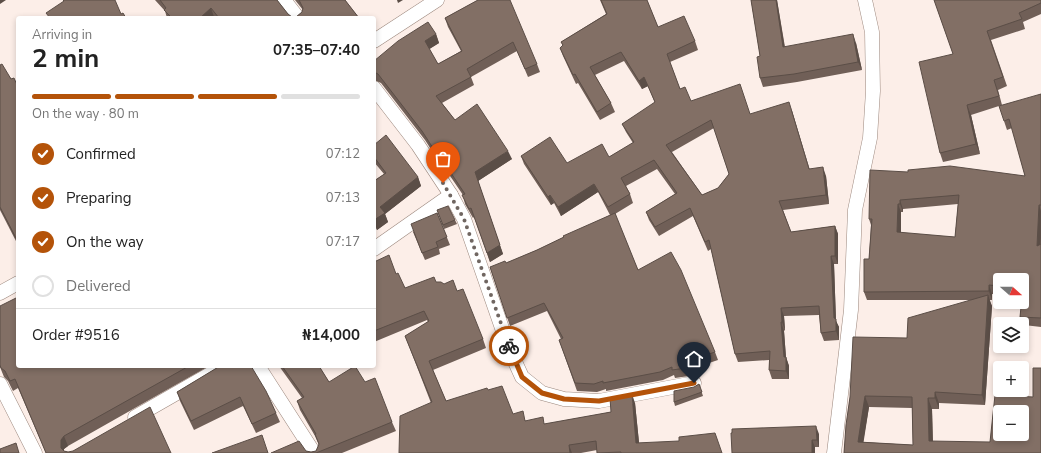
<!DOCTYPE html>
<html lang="en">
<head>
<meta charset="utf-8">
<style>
  body { margin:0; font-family:"Nunito Sans",sans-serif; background:#f6f6f6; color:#222; height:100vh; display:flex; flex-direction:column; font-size:15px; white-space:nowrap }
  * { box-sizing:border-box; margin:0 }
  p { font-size:13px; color:#767676 }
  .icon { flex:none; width:22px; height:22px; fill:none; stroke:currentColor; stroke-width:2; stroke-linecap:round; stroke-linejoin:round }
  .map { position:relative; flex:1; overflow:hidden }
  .drawer { position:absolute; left:16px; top:16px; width:360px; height:352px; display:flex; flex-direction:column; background:#fff; border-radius:4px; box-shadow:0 2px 6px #0003 }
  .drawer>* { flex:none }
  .needle { width:26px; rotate:111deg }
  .fabs { position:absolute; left:993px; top:273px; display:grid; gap:8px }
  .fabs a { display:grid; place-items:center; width:36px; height:36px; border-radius:4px; background:#fff; box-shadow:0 2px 6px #0003; font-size:20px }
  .pin { position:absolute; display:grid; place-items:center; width:34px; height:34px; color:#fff; margin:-41px -17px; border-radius:50% 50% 50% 0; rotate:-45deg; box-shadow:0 0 4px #0007 }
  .pin .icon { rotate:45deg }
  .courier { position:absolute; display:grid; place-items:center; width:40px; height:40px; margin:-20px; border:3px solid #b45309; border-radius:50%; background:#fff; color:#222; box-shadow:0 1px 5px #0007 }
  .head em { font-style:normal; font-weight:700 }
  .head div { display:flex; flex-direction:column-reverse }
  .head { display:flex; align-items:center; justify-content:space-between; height:68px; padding:0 16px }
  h1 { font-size:26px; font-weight:700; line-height:30px }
  .bar { display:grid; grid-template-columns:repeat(4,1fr); gap:6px 4px; align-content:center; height:48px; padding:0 16px }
  .bar i { height:5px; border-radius:3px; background:#e0e0e0 }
  .bar .selected { background:#b45309 }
  .bar p { grid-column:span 4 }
  .line { display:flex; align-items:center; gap:10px; padding:0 16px; border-top:1px solid #e0e0e0 }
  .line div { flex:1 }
  ol { padding:0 16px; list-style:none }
  li { display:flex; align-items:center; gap:12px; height:44px }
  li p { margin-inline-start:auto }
  li .icon { padding:4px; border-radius:50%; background:#b45309; color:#fff; stroke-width:4 }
  li:last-child { color:#767676 }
  li i { width:22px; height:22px; border:2px solid #e0e0e0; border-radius:50% }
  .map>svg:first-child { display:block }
</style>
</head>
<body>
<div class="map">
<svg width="1041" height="453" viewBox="0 0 1041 453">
  <rect width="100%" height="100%" fill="#fceee8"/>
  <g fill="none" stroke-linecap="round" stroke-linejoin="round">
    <!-- street casing -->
    <g stroke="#9c887e" stroke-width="15">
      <g id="street">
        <polyline points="284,0 298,18"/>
        <polyline points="374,41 437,0"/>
        <polyline points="374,88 418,145 451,195 464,219 510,351 522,377 542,393 564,399 599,401 694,383"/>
        <polyline points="374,249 451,195"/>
        <polyline points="0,293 18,283"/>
        <polyline points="258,366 314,453"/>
        <polyline points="0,384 35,453"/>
        <polyline points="135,417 224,366"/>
        <polyline points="834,453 851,310 855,210 870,138 873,91 872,32 865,0"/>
      </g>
    </g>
    <!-- street -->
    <use href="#street" stroke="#fff" stroke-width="14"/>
  </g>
  <!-- wall -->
  <g fill="#705f57" fill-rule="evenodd">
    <polygon points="155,0 277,0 288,14 292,17 296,17 302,12 303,10 295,0 345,0 359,18 215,18 214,17 214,18 167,18 165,11"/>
    <polygon points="478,0 537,64 540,72 528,77 517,51 471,77 474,85 442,103 455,120 512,159 478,181 503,254 490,262 474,217 473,218 465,204 463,195 444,167 443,168 425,140 381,83 374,80 374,61 436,34 439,43 429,49 438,64 461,51 448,27 445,18"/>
    <path d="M600,0H647L658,27L695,41L698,50L670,62L680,89L691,101L750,114L792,111L809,169L826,176L829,204L783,210L791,232L835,226L838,234V264H834L836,321L839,327V340L824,341L821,333L819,315L784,316L785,330L784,331L786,357L789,366V379H772L769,370V360L738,362L735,354L711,249L708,251L693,216L659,236L649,220L646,212L675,194L657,169L626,186L630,194L633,203L615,214L638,270L715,352L718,360L694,368L696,375L675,378L674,375L663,380L606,391V389L597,392L577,391L559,340L561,339L547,311L510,326L490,267L506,263L537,250L610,215L598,192L561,216L554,203L551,205L524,164L521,156L567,163L609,157L633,143L626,132L622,124L655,103L648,86L642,89L624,61L595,75L611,103L615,112L600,120L578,83L576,84L563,56L560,48L563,46L561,42L606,14ZM714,128L729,174L718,188L702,195L672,152Z"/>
    <polygon points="751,0 777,0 785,47 856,43 862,70 797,82 763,87 760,78 760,56"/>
    <polygon points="934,0 1041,0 1041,14 1023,22 1025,29 991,40 1007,86 998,90 1002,105 971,115 980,154 943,162 940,153 953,54"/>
    <polygon points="0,65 18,87 18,245 0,210"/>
    <path d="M1041,94V327L1024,325L1020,317L1022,302V280H1000V295L992,294V300H989L992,306L985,405L939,403V409H932L933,442L1041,453H844L850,397L907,338L972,300H867L864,292L869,259L871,225L869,219L908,172L1025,176L1012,128L1007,130L1004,121ZM958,204L955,237L901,233V212H903V209ZM869,407L912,408L913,445L863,442Z"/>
    <polygon points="374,145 418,177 421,186 385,214 388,222 377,230 376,228 374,229 374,181 384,174 374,162"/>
    <polygon points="437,210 455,220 457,224 444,229"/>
    <polygon points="437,213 450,245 439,249 440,254 425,260 413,232"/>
    <polygon points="374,262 396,274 405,288 436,282 444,284 457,291 483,339 486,348 433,370 446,401 488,390 513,414 526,421 546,424 611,412 635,403 639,443 722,453 597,453 597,450 581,453 399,453 431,403 405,336 428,322 427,320 374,342"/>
    <polygon points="0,306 18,366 209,366 68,446 64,449 64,451 68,452 171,453 46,453 18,388 13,391 8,381 4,377 0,367"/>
    <polygon points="220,366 276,413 280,422 256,433 243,406 194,430 180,401 177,392"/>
    <polygon points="279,366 319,366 329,382 365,382 392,422 396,431 342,453 271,453 306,451 311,452 316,451 319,445 315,436 300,410 297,401 302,398"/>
    <polygon points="699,384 703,396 675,406 674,402"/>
    <polygon points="731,433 819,434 819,447 815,447"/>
  </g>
  <!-- shaded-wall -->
  <g fill="#5b4e47">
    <polygon points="0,0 6,0 0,4"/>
    <polygon points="397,0 403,0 398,3"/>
    <polygon points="776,0 777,0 786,56 783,47"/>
    <polygon points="211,8 214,17 214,18 200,18"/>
    <polygon points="436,34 439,43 428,50 425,41"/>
    <polygon points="853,34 856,43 862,70 858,62"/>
    <polygon points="644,77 648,86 642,89 639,81"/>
    <polygon points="789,102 792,111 812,177 809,169"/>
    <polygon points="967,105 971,115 980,154 976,144"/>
    <polygon points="508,151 512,159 478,181 503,254 490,262 487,253 475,172"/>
    <polygon points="441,158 444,167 443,168 440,159"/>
    <polygon points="823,167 826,176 829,204 826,195"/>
    <polygon points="418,177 421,186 385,214 388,222 377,230 374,220 380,207"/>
    <polygon points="594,184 598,192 561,216 558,207"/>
    <polygon points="550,195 554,203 551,205 548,197"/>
    <polygon points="900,200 903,209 903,212 900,204"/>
    <polygon points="898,204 901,212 901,241 897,232"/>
    <polygon points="1039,205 1041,211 1041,237 1040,254 1037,246"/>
    <polygon points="835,226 838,234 838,264 835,256"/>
    <polygon points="831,256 834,264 836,321 839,327 839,340 836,331 834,318"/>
    <polygon points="989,285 992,294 992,300 989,291"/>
    <polygon points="988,295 992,306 985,405 982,395"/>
    <polygon points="781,308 784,316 785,330 782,322"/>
    <polygon points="781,322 784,331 786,358 786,357 789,366 789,379 786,371 784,357"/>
    <polygon points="935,392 939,403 939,409 935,398"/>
    <polygon points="632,394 635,403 640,452 636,443"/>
    <polygon points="865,396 869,407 862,452 858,442"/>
    <polygon points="928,398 932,409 933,452 929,441"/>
    <polygon points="816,426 819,434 819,447 817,440"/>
    <polygon points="64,436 68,446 64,449 64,453 61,448 61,440"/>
    <polygon points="812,440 815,447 815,453 812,453"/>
    <polygon points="569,445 572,453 570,453"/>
  </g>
  <!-- building -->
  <g fill="#826f65" stroke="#5b4e47" fill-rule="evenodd">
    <polygon points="63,0 115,0 121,14 123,13 126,18 50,18 46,13 64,1"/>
    <polygon points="160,0 277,0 288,14 292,17 296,17 302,12 303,8 299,0 345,0 359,18 219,18 211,8 200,18 172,18 164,10 166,8"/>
    <polygon points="478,0 510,0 537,64 525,69 513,42 467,69 471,77 436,96 455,120 477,104 508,151 475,172 500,245 487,253 471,208 469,209 462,195 465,194 441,158 440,159 422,131 378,74 374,72 374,61 398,41 428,22 436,34 425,41 438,64 462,51 445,18"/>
    <path d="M601,0H647L658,27L684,16L695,41L667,54L680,89L685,87L691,101L740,84L750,114L789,102L809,169L823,167L826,195L779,201L791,232L835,226V256H831L834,318L836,319V331L821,333L819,306L781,308L782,322H781L784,357H786V371L769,370L770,351L735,354L709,240L705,242L690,208L655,227L646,212L677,193L654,160L621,178L630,194L608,207L594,184L558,207L550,195L548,197L521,156L550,137L567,163L602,144L609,157L634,142L622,124L655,102L644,77L639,81L621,52L590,67L611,103L597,112L575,74L573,75L560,48L563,45L561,42L607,14ZM711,120L729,174L718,188L702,195L666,145Z"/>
    <polygon points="751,0 776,0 783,47 853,34 858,62 794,74 760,78 757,57 760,56"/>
    <polygon points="934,0 1041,0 1041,3 1019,13 1022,19 987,31 1003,77 994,80 999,96 967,105 976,144 940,153 919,62 953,54"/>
    <polygon points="2,64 11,79 14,78 18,87 18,242 0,207 0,65"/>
    <path d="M1041,94V205H1039L1037,246L1041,244V318L1020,317L1023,287H1022V280H1000V286L989,285V291L864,292V259H869L872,219H869L870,170L908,172V170L950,166L1025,176L1009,119L1004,121L999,106ZM959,195L955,237L897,232L898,204H900V200Z"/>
    <polygon points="386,135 418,177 380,207 385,213 374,220 374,181 386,173 374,157 374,145"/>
    <polygon points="448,206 455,220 443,225 437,210"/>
    <polygon points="437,213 447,237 436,242 438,247 422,253 411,224"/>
    <polygon points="615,213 638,270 671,252 681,270 715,352 691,360 693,367 672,370 672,367 660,372 603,383 603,381 594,384 575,383 559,340 563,338 544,303 507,318 490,267 505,261 506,263 537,250 564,237 563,236"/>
    <polygon points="389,255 396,274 398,273 405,288 434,277 436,282 441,282 444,284 453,280 457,291 463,289 483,339 429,361 446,401 487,388 488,390 502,386 513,414 523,411 525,421 543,417 544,424 611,412 610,398 632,394 636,443 679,441 679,437 715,433 722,453 621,453 621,452 597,453 596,441 569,445 570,453 399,453 400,416 432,402 405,336 429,321 424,311 374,331 374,262"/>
    <path d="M988,295L982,395L935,392V398H928L929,441L990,442L995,395L1033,397V368H1041V453H844L846,425L850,397L853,337L907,338L908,318ZM865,396L912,397L913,445L858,442ZM1000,412H1022V434H1000Z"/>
    <polygon points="18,297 18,366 189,366 64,436 61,440 61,448 64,451 68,452 73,451 150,407 171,453 46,453 15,379 10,381 5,371 1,368 0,365 0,306"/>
    <polygon points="220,366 251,366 266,391 276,413 252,424 240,397 191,421 177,392"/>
    <polygon points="282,366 319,366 329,382 355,366 365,382 375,378 392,422 316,453 271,453 299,441 306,451 311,452 316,451 319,444 315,434 316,434 297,401 304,397"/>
    <polygon points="699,384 702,392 674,402 674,391 694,387"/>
    <polygon points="816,426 817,440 812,440 812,453 732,453 731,433 732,433 732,429"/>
    <polygon points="262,435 268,453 212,453"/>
    <polygon points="16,443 19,453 0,453 0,449"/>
  </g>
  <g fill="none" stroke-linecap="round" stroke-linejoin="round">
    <!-- done -->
    <polyline stroke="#706661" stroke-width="4" stroke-dasharray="0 7.2" points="443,183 464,219 509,346"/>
    <!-- route -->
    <polyline stroke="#b45309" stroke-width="5" points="509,346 522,377 542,393 564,399 599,401 694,383"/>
  </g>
</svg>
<div class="fabs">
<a><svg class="needle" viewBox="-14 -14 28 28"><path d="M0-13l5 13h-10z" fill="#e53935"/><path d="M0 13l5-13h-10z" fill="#767676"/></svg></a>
<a><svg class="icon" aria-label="layers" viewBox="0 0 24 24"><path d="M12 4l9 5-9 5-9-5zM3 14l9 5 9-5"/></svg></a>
<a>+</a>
<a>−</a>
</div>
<div class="pin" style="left:443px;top:183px;background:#ea580c"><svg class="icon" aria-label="bag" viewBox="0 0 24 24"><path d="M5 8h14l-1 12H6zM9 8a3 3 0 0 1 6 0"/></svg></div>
<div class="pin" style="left:694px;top:383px;background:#1f2937"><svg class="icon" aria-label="home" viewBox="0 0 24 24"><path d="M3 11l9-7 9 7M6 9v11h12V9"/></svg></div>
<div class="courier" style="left:509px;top:346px"><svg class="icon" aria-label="bike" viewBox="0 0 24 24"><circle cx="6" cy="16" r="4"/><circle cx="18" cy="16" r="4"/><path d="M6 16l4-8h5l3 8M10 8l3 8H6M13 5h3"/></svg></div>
<section class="drawer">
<div class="head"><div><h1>2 min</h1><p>Arriving in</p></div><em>07:35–07:40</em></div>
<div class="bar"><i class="selected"></i><i class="selected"></i><i class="selected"></i><i></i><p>On the way · 80 m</p></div>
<ol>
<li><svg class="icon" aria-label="check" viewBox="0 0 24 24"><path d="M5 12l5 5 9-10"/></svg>Confirmed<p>07:12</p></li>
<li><svg class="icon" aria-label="check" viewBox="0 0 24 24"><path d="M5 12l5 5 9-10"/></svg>Preparing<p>07:13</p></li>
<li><svg class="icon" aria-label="check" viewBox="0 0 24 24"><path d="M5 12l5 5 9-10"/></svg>On the way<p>07:17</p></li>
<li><i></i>Delivered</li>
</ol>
<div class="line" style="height:52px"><div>Order #9516</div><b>₦14,000</b></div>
</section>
</div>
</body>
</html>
